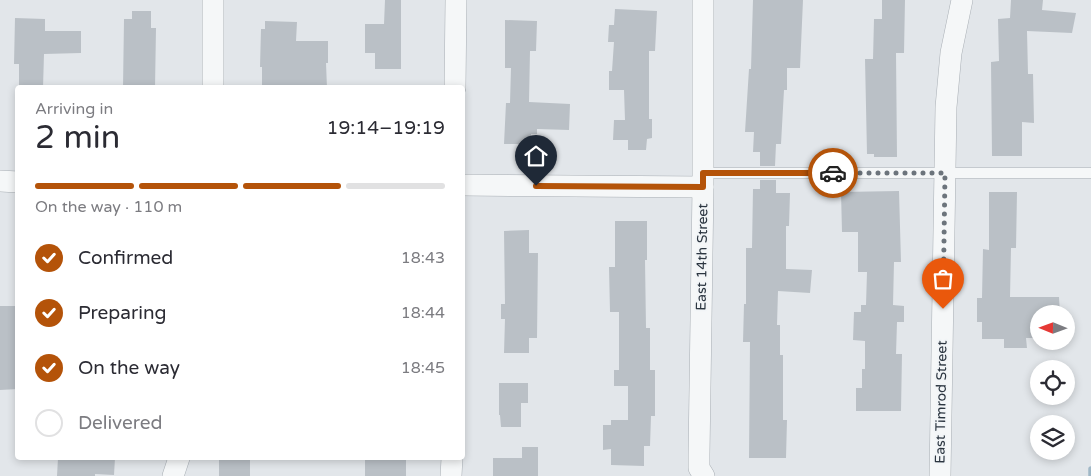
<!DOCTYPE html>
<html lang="en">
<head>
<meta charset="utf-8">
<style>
  body { margin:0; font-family:"Varela Round",sans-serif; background:#f2f2f3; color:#2b2b33; height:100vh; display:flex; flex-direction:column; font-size:19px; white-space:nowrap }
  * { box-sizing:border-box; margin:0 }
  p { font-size:16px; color:#7c7c81 }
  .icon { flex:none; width:28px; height:28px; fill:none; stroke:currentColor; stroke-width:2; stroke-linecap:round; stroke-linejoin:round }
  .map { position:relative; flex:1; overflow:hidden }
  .drawer { position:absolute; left:15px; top:85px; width:450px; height:375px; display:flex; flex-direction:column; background:#fff; border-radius:5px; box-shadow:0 2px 8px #0003 }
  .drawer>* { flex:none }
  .needle { width:32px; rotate:271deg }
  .fabs { position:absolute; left:1030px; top:305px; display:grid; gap:10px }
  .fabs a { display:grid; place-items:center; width:45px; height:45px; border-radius:50%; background:#fff; box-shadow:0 2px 8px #0003; font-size:25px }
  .pin { position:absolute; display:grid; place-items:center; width:42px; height:42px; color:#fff; margin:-51px -21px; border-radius:50% 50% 50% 0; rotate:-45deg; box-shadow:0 0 5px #0007 }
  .pin .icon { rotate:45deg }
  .courier { position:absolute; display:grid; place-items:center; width:50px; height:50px; margin:-25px; border:4px solid #b45309; border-radius:50%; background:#fff; color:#222; box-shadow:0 1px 6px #0007 }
  .headline em { font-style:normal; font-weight:600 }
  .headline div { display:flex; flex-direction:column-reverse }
  .headline { display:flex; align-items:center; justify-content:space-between; height:85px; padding:0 20px }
  h1 { font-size:32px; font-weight:600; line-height:38px }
  .bar { display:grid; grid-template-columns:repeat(4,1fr); gap:8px 5px; align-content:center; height:60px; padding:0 20px }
  .bar i { height:6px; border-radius:4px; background:#e1e1e2 }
  .bar .on { background:#b45309 }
  .bar p { grid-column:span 4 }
  ol { padding:0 20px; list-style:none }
  li { display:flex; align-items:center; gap:15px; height:55px }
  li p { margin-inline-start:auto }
  li .icon { padding:5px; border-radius:50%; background:#b45309; color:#fff; stroke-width:4 }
  li:last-child { color:#7c7c81 }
  li i { width:28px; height:28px; border:2px solid #e1e1e2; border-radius:50% }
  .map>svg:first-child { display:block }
</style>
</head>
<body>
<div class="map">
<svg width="1091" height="476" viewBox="0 0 1091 476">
  <rect width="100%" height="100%" fill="#e2e6ea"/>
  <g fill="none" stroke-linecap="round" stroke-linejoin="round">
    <!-- stream -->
    <polyline stroke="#a0b8c7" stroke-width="5.5" points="1091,476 1091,469"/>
  </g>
  <!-- building -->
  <g fill="#bac0c6">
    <polygon points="385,0 401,0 401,69 375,69 375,53 365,53 365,24 384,24"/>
    <polygon points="753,0 803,0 800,68 787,68 787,90 784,90 781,144 776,144 775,166 760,166 760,152 753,152 754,132 745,132 749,69 751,69"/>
    <polygon points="882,0 905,0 904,53 896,53 897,157 874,157 874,154 867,154 865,59 873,59 874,19 882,19"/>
    <polygon points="1011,0 1043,0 1042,10 1076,13 1072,33 1027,31 1028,74 1033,74 1034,123 1022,122 1022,156 992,156 991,62 999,61 998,19 1010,18"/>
    <polygon points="615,9 657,11 655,51 649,51 649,119 652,119 652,138 647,139 646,150 628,150 628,140 613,140 614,120 625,120 624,90 609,90 609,71 612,71 614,42 608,42 609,25 614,25"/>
    <polygon points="132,11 151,11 151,28 156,28 155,88 123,88 124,19 132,19"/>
    <polygon points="15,18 45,19 45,31 81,31 81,53 44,54 43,88 19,88 19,64 14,64"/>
    <polygon points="505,20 537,21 536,51 530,51 529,102 570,104 569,130 537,129 537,134 531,134 531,144 504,144 506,103 510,103 511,68 505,68"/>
    <polygon points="265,21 297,22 296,41 328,41 328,63 326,63 327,88 262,88 262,67 260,67 261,29 265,29"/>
    <polygon points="760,180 776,180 776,193 790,193 789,226 786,226 786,269 812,270 810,293 778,291 777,325 780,325 780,355 783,355 783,420 787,420 786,458 749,458 750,342 743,342 744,304 746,304 746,248 752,248 753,189 760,189"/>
    <polygon points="899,191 901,262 894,262 893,305 904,306 904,322 897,322 896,354 902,354 901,411 856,411 856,388 862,388 862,369 865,369 865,341 853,340 854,312 861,312 861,305 866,305 867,272 858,272 858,232 842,232 841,192"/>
    <polygon points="989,192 1017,192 1016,248 1011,248 1010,297 1059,297 1060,314 1039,314 1039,338 1026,338 1027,348 1004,348 1004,339 982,339 982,322 977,322 977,298 982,298 983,249 989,250"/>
    <polygon points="615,221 647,221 647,260 645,260 646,328 650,328 650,370 655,370 655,416 651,416 650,446 644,446 644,466 611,465 611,449 603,450 603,425 611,425 611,420 628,420 628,386 614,386 614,370 619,370 619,312 610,312 609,267 615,267"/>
    <polygon points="529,230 529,253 538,253 537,338 529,338 529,353 504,353 505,319 501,319 501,304 505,304 504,231"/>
    <polygon points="0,306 18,306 18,389 0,390"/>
    <polygon points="499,383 528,383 528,403 521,403 521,427 501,427 500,415 499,415"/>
    <polygon points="522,447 538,447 538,476 493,476 493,458 522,458"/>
    <polygon points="58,458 115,458 114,475 95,474 95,476 57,476"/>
    <rect x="219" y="458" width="31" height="18"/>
    <rect x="365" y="458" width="41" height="18"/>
  </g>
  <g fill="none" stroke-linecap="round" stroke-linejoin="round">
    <!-- service casing -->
    <g stroke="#a8aeb4" stroke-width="11">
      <polyline id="service" points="703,173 1091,173"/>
    </g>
    <!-- minor casing -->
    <g stroke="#a8aeb4" stroke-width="22">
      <g id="minor">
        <polyline points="213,0 213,88"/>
        <polyline points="703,0 703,187 699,454 699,468 704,476"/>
        <polyline points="455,88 456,0"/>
        <polyline points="0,181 18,182"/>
        <polyline points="462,185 703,187"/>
        <polyline points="173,476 179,458"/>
        <polyline points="451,476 452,458"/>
        <polyline points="940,476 946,107 951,53 962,0"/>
      </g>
    </g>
    <!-- service -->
    <use href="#service" stroke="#f5f7f8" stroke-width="10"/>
    <!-- minor -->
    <use href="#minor" stroke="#f5f7f8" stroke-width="21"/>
  </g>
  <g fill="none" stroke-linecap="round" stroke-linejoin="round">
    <!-- done -->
    <polyline stroke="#6c747c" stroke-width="5" stroke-dasharray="0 9" points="833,173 945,173 943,309"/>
    <!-- route -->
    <polyline stroke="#b45309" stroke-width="6" points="536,186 703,187 703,173 833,173"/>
  </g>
  <g text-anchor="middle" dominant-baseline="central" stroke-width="4" stroke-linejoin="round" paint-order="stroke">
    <!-- street labels -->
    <g font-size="14" fill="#2c3641" stroke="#f2f5f7">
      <text transform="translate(702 257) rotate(-89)">East 14th Street</text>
      <text transform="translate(941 402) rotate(-89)">East Timrod Street</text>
    </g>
  </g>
</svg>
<div class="fabs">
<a><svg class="needle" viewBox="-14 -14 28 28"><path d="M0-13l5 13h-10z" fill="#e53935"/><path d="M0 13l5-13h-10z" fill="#7c7c81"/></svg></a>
<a><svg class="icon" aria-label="locate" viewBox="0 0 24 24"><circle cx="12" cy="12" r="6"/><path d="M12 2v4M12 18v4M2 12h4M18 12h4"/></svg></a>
<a><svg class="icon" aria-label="layers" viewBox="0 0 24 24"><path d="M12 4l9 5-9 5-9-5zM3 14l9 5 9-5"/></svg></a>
</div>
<div class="pin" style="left:943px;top:309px;background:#ea580c"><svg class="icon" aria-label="bag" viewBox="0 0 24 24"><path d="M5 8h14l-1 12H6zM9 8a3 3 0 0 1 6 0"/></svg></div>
<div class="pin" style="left:536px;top:186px;background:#1f2937"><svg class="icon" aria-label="home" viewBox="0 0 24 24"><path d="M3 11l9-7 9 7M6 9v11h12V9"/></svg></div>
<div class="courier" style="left:833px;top:173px"><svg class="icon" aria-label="car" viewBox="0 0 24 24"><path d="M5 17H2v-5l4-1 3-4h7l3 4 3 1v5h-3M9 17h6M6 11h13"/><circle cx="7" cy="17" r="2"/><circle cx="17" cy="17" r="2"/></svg></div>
<section class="drawer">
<div class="headline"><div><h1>2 min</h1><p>Arriving in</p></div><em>19:14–19:19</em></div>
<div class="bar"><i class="on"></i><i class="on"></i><i class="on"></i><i></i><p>On the way · 110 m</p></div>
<ol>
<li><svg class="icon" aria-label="check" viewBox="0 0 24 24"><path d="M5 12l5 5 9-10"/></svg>Confirmed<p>18:43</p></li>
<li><svg class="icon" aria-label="check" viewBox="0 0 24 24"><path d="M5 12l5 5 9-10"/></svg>Preparing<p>18:44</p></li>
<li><svg class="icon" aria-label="check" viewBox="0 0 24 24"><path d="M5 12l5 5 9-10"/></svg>On the way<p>18:45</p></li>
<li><i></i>Delivered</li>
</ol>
</section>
</div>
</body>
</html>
